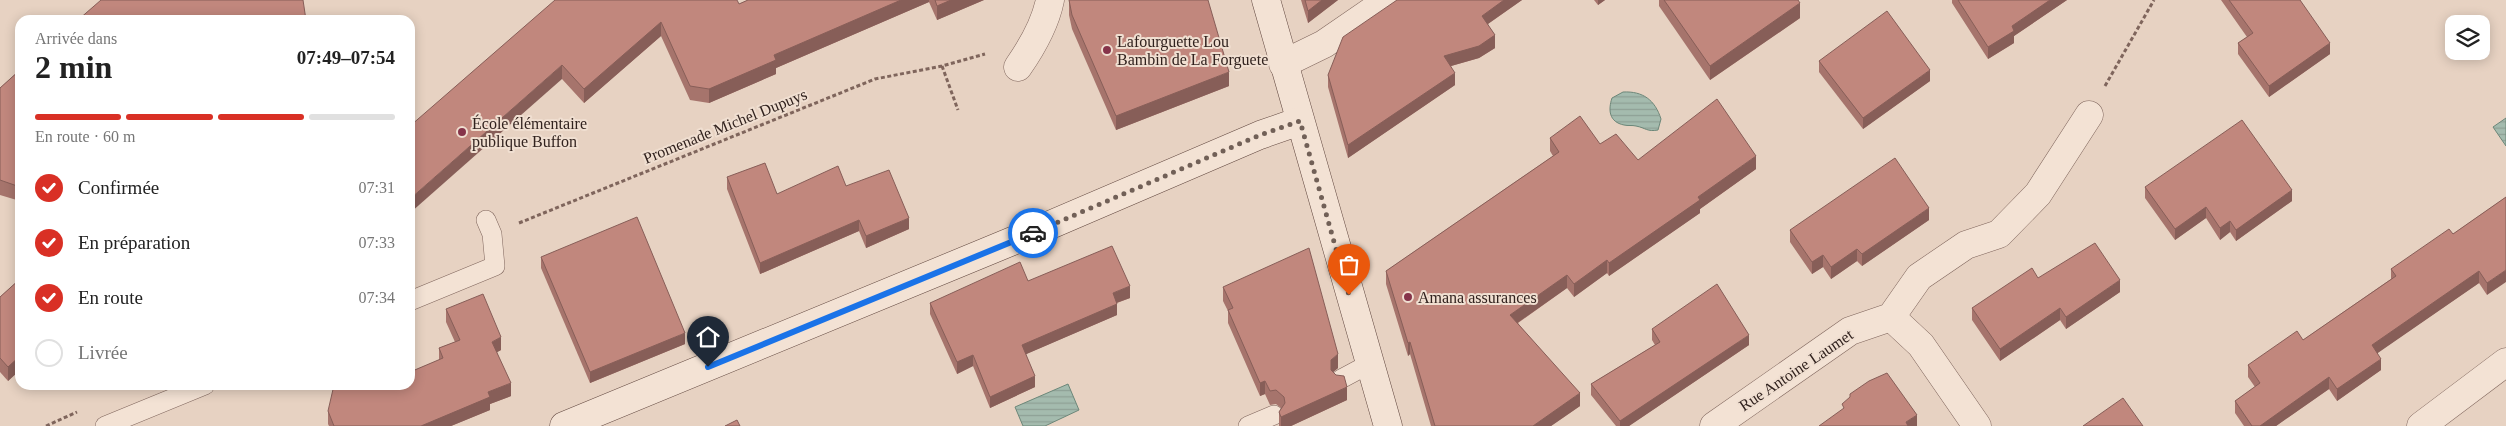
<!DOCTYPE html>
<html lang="fr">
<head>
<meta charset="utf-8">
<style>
  body { margin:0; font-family:Georgia,serif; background:#f6f6f6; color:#222; height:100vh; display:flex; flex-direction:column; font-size:19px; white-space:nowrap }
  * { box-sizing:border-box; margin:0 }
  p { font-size:16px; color:#767676 }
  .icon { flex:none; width:28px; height:28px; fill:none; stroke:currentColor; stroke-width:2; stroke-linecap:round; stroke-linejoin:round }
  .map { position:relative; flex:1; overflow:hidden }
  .side { position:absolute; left:15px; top:15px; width:400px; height:375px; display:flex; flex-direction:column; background:#fff; border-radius:15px; box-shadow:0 2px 12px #0003 }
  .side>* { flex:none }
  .controls { position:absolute; left:2445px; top:15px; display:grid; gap:10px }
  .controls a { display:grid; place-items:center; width:45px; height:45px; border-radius:10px; background:#fff; box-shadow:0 2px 12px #0003; font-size:25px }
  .pin { position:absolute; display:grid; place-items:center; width:42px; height:42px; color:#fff; margin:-51px -21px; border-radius:50% 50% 50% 0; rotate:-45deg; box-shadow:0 0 5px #0007 }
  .pin .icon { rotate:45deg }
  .courier { position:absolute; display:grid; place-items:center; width:50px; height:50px; margin:-25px; border:4px solid #1a73e8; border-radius:50%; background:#fff; color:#222; box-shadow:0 1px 6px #0007 }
  .headline em { font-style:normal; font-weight:600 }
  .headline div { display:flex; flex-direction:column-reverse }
  .headline { display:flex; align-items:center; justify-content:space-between; height:85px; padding:0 20px }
  h1 { font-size:32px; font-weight:600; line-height:38px }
  .bar { display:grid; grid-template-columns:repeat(4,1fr); gap:8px 5px; align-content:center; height:60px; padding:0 20px }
  .bar i { height:6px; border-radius:4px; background:#e0e0e0 }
  .bar .current { background:#d93025 }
  .bar p { grid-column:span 4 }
  ol { padding:0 20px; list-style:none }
  li { display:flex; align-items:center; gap:15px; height:55px }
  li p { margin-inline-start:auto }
  li .icon { padding:5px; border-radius:50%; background:#d93025; color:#fff; stroke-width:4 }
  li:last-child { color:#767676 }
  li i { width:28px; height:28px; border:2px solid #e0e0e0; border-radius:50% }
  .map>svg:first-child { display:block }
</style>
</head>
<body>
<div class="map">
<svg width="2506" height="426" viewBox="0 0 2506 426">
  <defs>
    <pattern id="water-rules" width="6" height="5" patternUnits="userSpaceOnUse" patternTransform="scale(1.25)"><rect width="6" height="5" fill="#a4bbae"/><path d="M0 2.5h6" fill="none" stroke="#8ea095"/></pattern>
  </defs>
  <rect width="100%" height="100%" fill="#e7d2c2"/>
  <!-- water -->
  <g fill="url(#water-rules)" stroke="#6c8779">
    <path d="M1623,92C1643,91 1655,100 1661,119L1658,130C1647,132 1646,128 1636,126C1632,125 1628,126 1624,125C1609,122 1608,110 1612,98Z"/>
    <polygon points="2506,118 2506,146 2493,127"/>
    <polygon points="1068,384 1079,410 1045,426 1023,426 1015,407"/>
  </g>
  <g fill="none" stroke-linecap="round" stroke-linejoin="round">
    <!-- lane casing -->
    <g stroke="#7f655c" stroke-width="20">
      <g id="lane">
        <polyline points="410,301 495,266 492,234 486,220"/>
        <polyline points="1341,379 1369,364"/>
        <polyline points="105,426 205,385"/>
        <polyline points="1248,426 1274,415"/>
      </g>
    </g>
    <!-- street casing -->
    <g stroke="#7f655c" stroke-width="29">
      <g id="street">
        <polyline points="1283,64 1324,44 1388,0"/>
        <path d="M1018,67C1032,47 1045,25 1050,0"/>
        <polyline points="1891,317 1921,345 1977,426"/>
        <polyline points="1714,426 1850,331 1891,317 1919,277 1966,245 1999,234 2038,194 2089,115"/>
        <polyline points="2421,426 2506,362"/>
      </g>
    </g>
    <!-- secondary casing -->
    <g stroke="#61473f" stroke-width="29">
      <g id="secondary">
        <polyline points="1266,0 1388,426"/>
        <polyline points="564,426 1015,240 1260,135 1300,121"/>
      </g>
    </g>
    <!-- path -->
    <g stroke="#7f655c" stroke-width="3" stroke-dasharray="4 2.5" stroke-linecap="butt">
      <polyline points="942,66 958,110"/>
      <polyline points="2105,86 2154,0"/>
      <polyline points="519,223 875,79 942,66 985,54"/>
      <polyline points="46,426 77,412"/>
    </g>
    <!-- lane -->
    <use href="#lane" stroke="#f3e2d4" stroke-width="19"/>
    <!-- street -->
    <use href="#street" stroke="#f3e2d4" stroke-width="28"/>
    <!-- secondary -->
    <use href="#secondary" stroke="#f3e2d4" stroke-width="28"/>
  </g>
  <!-- wall -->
  <g fill="#a6746c">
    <polygon points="555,0 739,4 748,0 984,0 937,20 929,2 776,68 776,74 709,103 690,100 661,36 584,103 562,79"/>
    <polygon points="1069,0 1229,86 1116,130 1072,29 1069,15"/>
    <polygon points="1301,0 1338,0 1308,23"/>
    <polygon points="1397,0 1522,0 1488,24 1495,48 1479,58 1451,66 1455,85 1348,158 1328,87 1328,75"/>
    <polygon points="1594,0 1605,0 1598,5"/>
    <polygon points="1659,0 1798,0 1800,18 1710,80 1659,6"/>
    <polygon points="1952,0 2067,0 2014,36 2014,43 1988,59 1952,3"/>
    <polygon points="2221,0 2300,0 2330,54 2269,97 2238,54 2238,43 2247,37"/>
    <polygon points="1819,61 1930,81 1863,129 1819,72"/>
    <polygon points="20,70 20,201 0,195 0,88"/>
    <polygon points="1550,138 1600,144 1638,160 1756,169 1700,209 1700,213 1609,276 1607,273 1574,297 1567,288 1518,323 1580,406 1551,426 1431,426 1410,354 1408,356 1386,284 1386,271 1553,156 1550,151"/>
    <polygon points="727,177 777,194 846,186 909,229 866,248 859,231 760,274 727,189"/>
    <polygon points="2145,187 2292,201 2236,241 2230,232 2220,240 2206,218 2175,240 2145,198"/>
    <polygon points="2506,197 2487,295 2479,283 2377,353 2381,370 2337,401 2329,389 2276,426 2244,426 2235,413 2235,401 2255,387 2248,377 2248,365 2303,340 2391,279 2391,269 2453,234"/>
    <polygon points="1929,220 1862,266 1857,261 1831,279 1823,267 1812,274 1790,242 1790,230"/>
    <polygon points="541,257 685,344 590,383 541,268"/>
    <polygon points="2038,278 2120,292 2066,329 2060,320 2000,361 1972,320 1972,308"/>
    <polygon points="20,279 20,370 8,381 0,372 0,297"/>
    <polygon points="1028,281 1130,298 1117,303 1117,315 1026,354 1035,387 990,408 973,366 957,374 930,314 930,303"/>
    <polygon points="1223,287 1338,368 1333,372 1347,400 1291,426 1279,426 1279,412 1281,408 1276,404 1270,405 1265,394 1260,396 1228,323 1228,311 1223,301"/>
    <polygon points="446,309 501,350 497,352 511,396 490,404 490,410 451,426 329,426 328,424 328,411 372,388 439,360 439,348 455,342 446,322"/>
    <polygon points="1652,329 1749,345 1629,426 1616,426 1591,395 1591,384 1655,345 1652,340"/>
  </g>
  <!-- shaded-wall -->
  <g fill="#875e58">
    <polygon points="901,0 929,0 929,2 776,68 776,74 709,103 709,89 774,55"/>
    <polygon points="951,0 984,0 937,20 937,6"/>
    <polygon points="1322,0 1338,0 1308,23 1308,11"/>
    <polygon points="1504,0 1522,0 1482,28 1482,16"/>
    <polygon points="1598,0 1605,0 1598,5"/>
    <polygon points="2050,0 2067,0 2014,36 2014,43 1988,59 1988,47 2012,26"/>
    <polygon points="1800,3 1800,18 1710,80 1710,66"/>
    <polygon points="661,22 661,36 584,103 584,89"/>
    <polygon points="1495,35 1495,48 1479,58 1444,68 1444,56"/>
    <polygon points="2330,43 2330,54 2269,97 2269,86"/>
    <polygon points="562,65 562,79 410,213 410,199"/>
    <polygon points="1930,70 1930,81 1863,129 1863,118"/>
    <polygon points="1229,72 1229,86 1116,130 1116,116"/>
    <polygon points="1455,73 1455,85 1348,158 1348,145"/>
    <polygon points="1756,156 1756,169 1700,209 1700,213 1609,276 1609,263 1698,197"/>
    <polygon points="2292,190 2292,201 2236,241 2236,230"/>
    <polygon points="2206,207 2206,218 2175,240 2175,229"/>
    <polygon points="1929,208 1929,220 1862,266 1862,254"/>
    <polygon points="909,218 909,229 866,248 866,236"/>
    <polygon points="859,220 859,231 760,274 760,263"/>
    <polygon points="2230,221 2230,232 2220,240 2220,228"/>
    <polygon points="1857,249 1857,261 1831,279 1831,267"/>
    <polygon points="1823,255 1823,267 1812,274 1812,262"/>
    <polygon points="1607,260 1607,273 1574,297 1574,284"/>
    <polygon points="2506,270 2506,282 2487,295 2487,283"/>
    <polygon points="2479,271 2479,283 2372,357 2372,345"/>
    <polygon points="1567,275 1567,288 1510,328 1510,315"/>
    <polygon points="2120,280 2120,292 2066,329 2066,317"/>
    <polygon points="1130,286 1130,298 1113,304 1113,293"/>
    <polygon points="1117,304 1117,315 1022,356 1022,345"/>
    <polygon points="2060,308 2060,320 2000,361 2000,349"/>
    <polygon points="685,333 685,344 590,383 590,372"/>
    <polygon points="1749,335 1749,345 1629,426 1620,426 1620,421"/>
    <polygon points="501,337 501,350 492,355 492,342"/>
    <polygon points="1410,342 1410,354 1408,356 1408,343"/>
    <polygon points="1338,354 1338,368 1331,374 1331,360"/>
    <polygon points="973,355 973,366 957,374 957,362"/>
    <polygon points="20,356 20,370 8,381 8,367"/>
    <polygon points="2381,359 2381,370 2337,401 2337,389"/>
    <polygon points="1035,376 1035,387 990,408 990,397"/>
    <polygon points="2329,377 2329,389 2276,426 2260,426"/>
    <polygon points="1265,381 1265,394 1260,396 1260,383"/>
    <polygon points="511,383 511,396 490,404 490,410 451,426 421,426 488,392"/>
    <polygon points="1347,387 1347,400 1291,426 1281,426 1281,417"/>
    <polygon points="1580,393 1580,406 1551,426 1533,426"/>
    <polygon points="1917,415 1917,426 1906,426 1906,422"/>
  </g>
  <!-- building -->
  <g fill="#c1877d" stroke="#875e58">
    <polygon points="101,0 303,0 306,20 78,20"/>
    <polygon points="555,0 737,0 739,4 748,0 901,0 774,55 776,60 709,89 690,86 661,22 584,89 562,65 410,199 410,126"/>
    <polygon points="935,0 951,0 937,6"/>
    <polygon points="1069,0 1208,0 1229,72 1116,116 1072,15"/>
    <polygon points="1305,0 1322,0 1308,11"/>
    <polygon points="1397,0 1504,0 1482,16 1495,35 1479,46 1444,56 1455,73 1348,145 1328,75 1343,37"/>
    <polygon points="1664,0 1798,0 1800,3 1710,66"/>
    <polygon points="1958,0 2050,0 2012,26 2014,31 1988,47"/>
    <polygon points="2229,0 2300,0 2330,43 2269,86 2238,43 2253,33"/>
    <polygon points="1887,11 1930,70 1863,118 1819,61"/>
    <polygon points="20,70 20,187 0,180 0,88"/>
    <polygon points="1717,99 1756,156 1698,197 1700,200 1609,263 1607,260 1574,284 1567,275 1510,315 1580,393 1533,426 1435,426 1410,342 1408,343 1386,271 1559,152 1550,138 1580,116 1600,144 1616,134 1638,160"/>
    <polygon points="2242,120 2292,190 2236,230 2230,221 2220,228 2206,207 2175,229 2145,187"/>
    <polygon points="1895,158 1929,208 1862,254 1857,249 1831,267 1823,255 1812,262 1790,230"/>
    <polygon points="765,163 777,194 838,166 846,186 889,170 909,218 866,236 859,220 760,263 727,177"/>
    <polygon points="2506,197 2506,270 2487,283 2479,271 2372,345 2381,359 2337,389 2329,377 2260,426 2252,426 2235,401 2260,383 2248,365 2297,331 2303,340 2396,276 2391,269 2449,229 2453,234"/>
    <polygon points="637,217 685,333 590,372 541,257"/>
    <polygon points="2095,243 2120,280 2066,317 2060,308 2000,349 1972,308 2032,268 2038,278"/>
    <polygon points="1112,246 1130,286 1113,293 1117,304 1022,345 1035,376 990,397 973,355 957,362 930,303 1020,262 1028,281"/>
    <polygon points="1309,248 1338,354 1331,360 1331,370 1336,375 1344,376 1347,387 1281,417 1279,412 1285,403 1284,397 1276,390 1270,391 1265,381 1260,383 1228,310 1233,308 1223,287"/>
    <polygon points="20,279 20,356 8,367 0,358 0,297"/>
    <polygon points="1717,284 1749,335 1620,421 1591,384 1660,342 1652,329"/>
    <polygon points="483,294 501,337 492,342 511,383 488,392 490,397 421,426 334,426 328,411 334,385 370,385 372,388 380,385 410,385 410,372 443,358 439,348 460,340 446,309"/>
    <polygon points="1887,373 1917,415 1906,422 1908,426 1819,426 1844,408 1842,404 1850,397 1850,394 1869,381"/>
    <polygon points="2123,398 2143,426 2083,426"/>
    <polygon points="737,420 740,426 725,426"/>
  </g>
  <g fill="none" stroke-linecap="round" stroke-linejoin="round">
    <!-- done -->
    <polyline stroke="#716057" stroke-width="5" stroke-dasharray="0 9" points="1033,233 1260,135 1300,121 1349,295"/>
    <!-- route -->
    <polyline stroke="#1a73e8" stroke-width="6" points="708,367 1033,233"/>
  </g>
  <!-- markers -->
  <g fill="#86344a" stroke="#f0dfd1" stroke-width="2">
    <circle cx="1107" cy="50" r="5"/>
    <circle cx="462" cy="132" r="5"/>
    <circle cx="1408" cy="297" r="5"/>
  </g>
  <g text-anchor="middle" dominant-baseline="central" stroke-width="4" stroke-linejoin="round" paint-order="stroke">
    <!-- poi labels -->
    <g font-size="16" fill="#31221e" stroke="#f0dfd1" text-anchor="start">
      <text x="1117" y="41">Lafourguette Lou<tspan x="1117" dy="18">Bambin de La Forguete</tspan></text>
      <text x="472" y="123">École élémentaire<tspan x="472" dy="18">publique Buffon</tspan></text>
      <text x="1418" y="297">Amana assurances</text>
    </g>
    <!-- street labels -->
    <g font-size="16" fill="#31221e" stroke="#f0dfd1">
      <text transform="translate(725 126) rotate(-22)">Promenade Michel Dupuys</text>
      <text transform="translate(1796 370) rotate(-34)">Rue Antoine Laumet</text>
    </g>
  </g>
</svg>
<div class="controls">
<a><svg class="icon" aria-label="layers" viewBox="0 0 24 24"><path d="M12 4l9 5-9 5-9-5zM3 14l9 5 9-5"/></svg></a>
</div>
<div class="pin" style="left:1349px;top:295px;background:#ea580c"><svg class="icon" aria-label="bag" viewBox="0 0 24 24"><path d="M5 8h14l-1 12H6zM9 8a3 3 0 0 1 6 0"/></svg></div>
<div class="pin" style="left:708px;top:367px;background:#1f2937"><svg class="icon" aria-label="home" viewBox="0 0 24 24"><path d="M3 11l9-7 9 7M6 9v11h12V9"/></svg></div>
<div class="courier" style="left:1033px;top:233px"><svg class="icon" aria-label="car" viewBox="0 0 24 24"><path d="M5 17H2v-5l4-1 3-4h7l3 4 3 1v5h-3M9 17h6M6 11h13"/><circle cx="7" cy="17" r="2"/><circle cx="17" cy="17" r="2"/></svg></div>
<section class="side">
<div class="headline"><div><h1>2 min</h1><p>Arrivée dans</p></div><em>07:49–07:54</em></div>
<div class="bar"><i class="current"></i><i class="current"></i><i class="current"></i><i></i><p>En route · 60 m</p></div>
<ol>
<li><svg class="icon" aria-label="check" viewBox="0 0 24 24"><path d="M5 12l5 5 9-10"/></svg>Confirmée<p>07:31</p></li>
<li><svg class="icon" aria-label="check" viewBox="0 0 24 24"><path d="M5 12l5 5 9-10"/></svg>En préparation<p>07:33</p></li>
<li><svg class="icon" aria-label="check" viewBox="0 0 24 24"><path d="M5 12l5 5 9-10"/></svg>En route<p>07:34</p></li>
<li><i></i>Livrée</li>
</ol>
</section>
</div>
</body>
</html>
